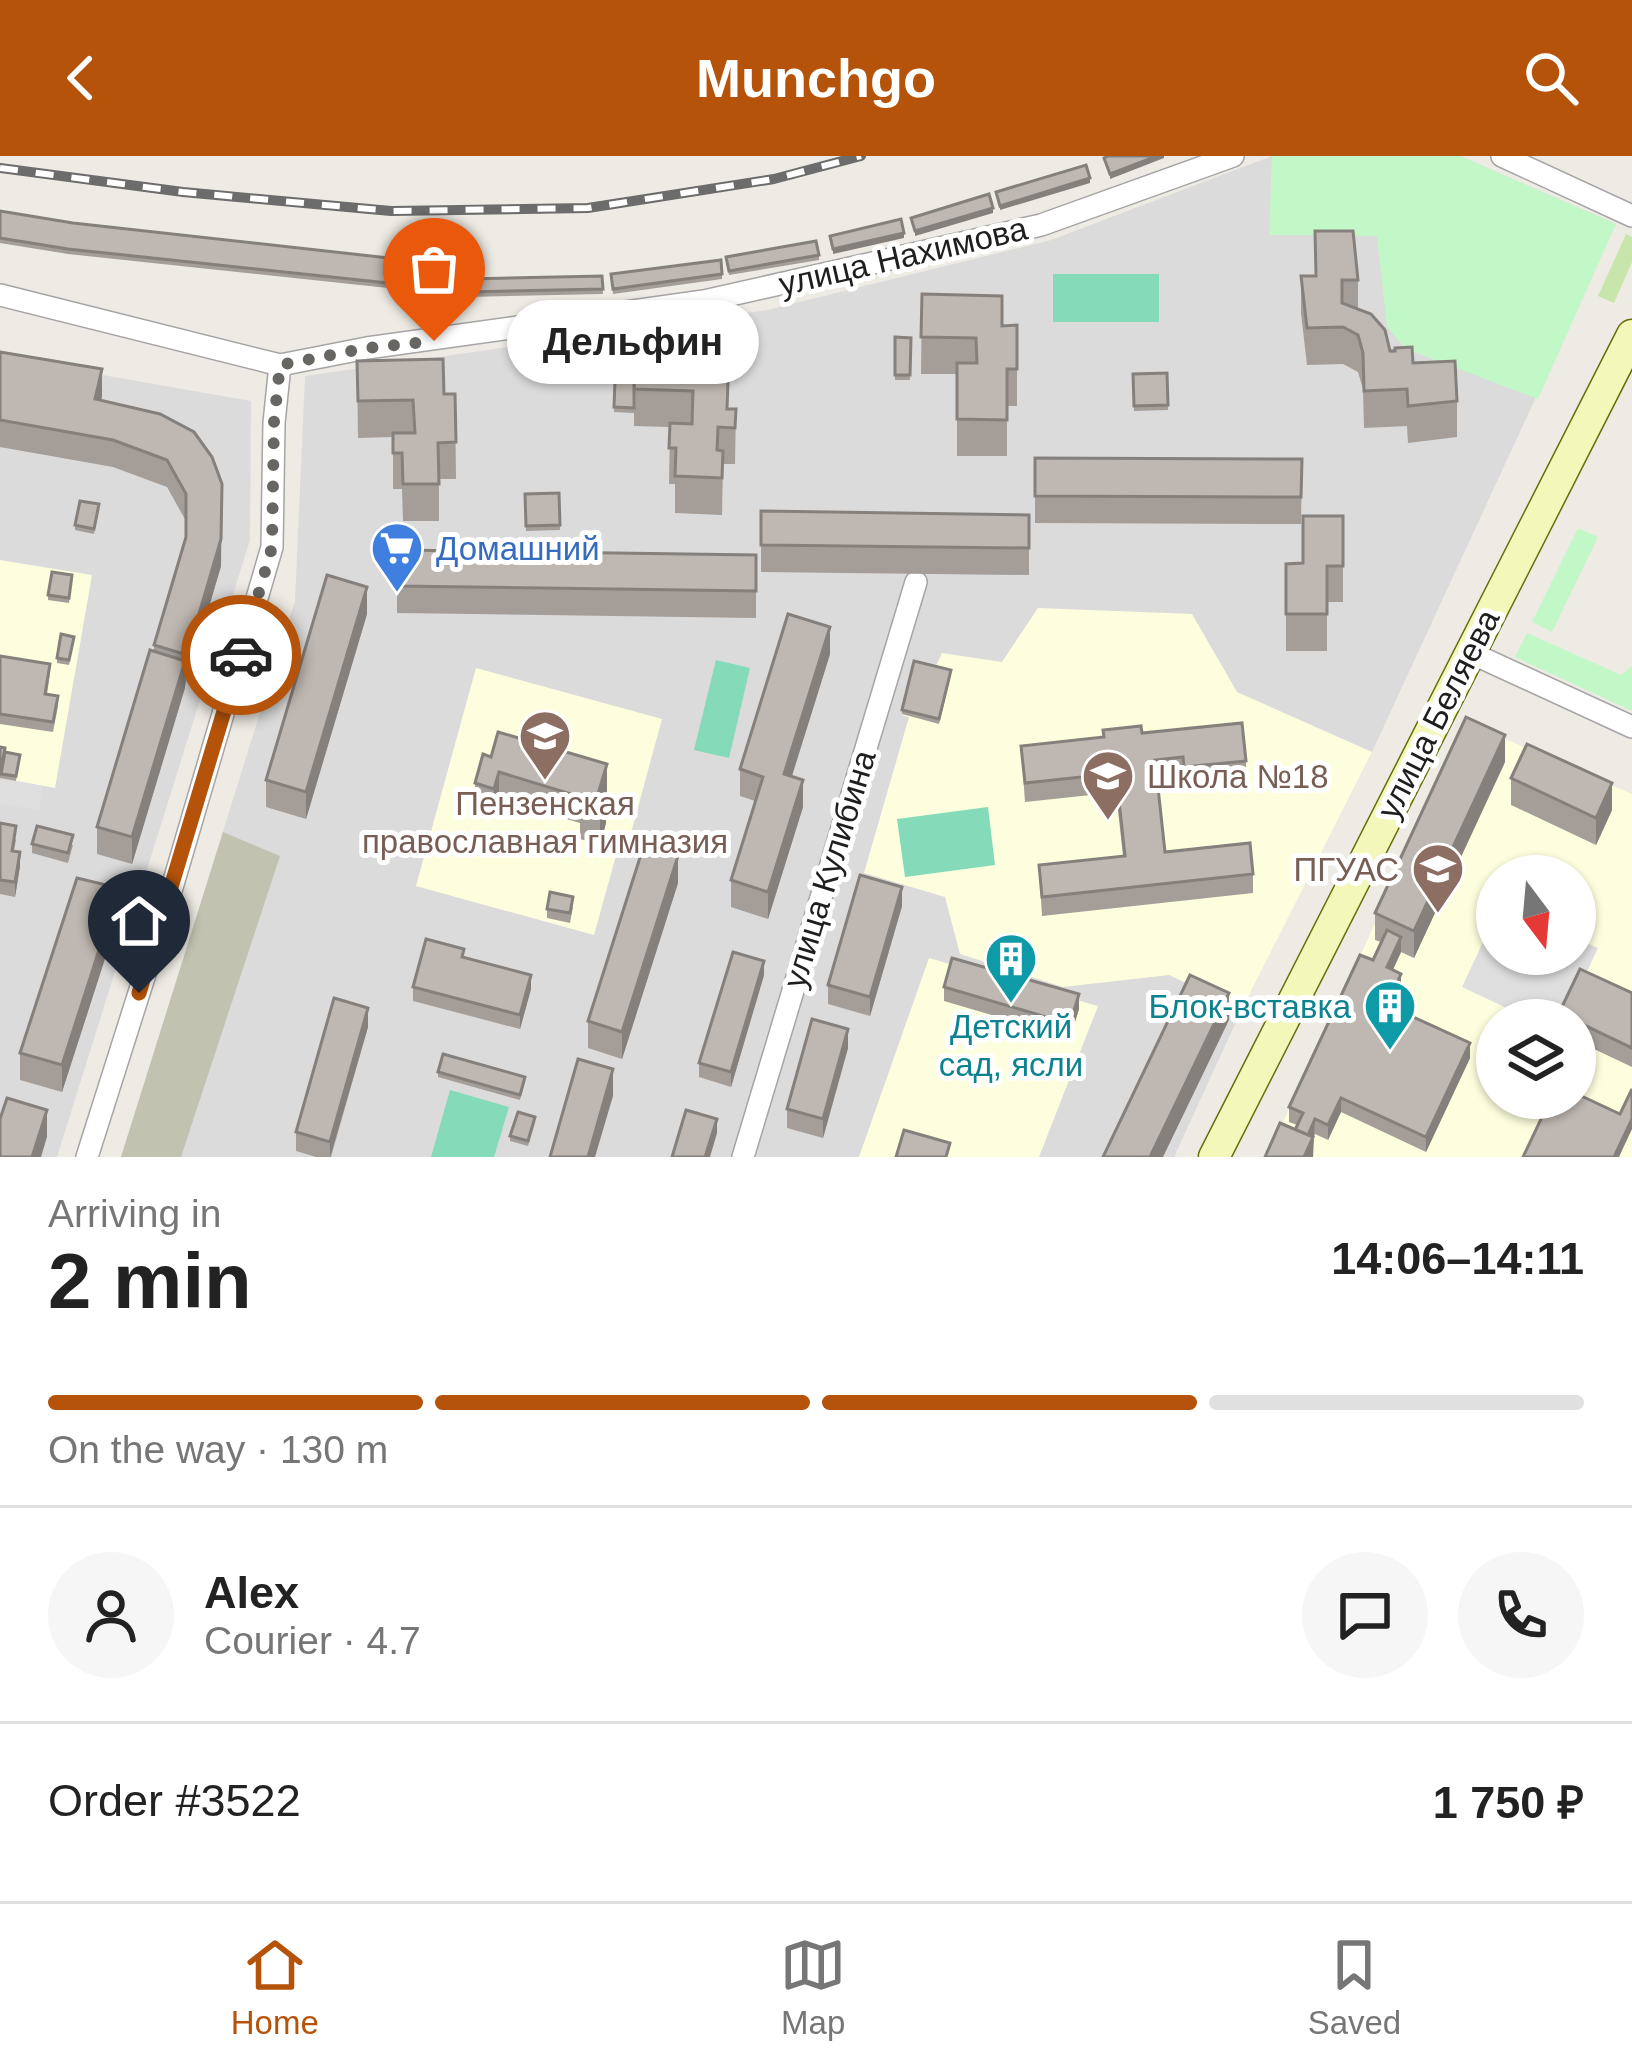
<!DOCTYPE html>
<html lang="en">
<head>
<meta charset="utf-8">
<style>
  body { margin:0; font-family:Arial,sans-serif; background:#f6f6f6; color:#222; height:100vh; display:flex; flex-direction:column; font-size:45px; white-space:nowrap }
  * { box-sizing:border-box; margin:0 }
  p { font-size:39px; color:#767676 }
  .icon { flex:none; width:66px; height:66px; fill:none; stroke:currentColor; stroke-width:2; stroke-linecap:round; stroke-linejoin:round }
  .map { position:relative; height:1001px; overflow:hidden }
  .panel { display:flex; flex-direction:column; background:#fff; flex:1 }
  .panel>* { flex:none }
  .needle { width:78px; rotate:164deg }
  .controls { position:absolute; left:1476px; top:699px; display:grid; gap:24px }
  .controls a { display:grid; place-items:center; width:120px; height:120px; border-radius:50%; background:#fff; box-shadow:0 3px 9px #0004; font-size:60px }
  .pin { position:absolute; display:grid; place-items:center; width:102px; height:102px; color:#fff; margin:-123px -51px; border-radius:50% 50% 50% 0; rotate:-45deg; box-shadow:0 0 12px #0007 }
  .pin .icon { rotate:45deg }
  .courier { position:absolute; display:grid; place-items:center; width:120px; height:120px; margin:-60px; border:9px solid #b45309; border-radius:50%; background:#fff; color:#222; box-shadow:0 3px 15px #0007 }
  .bubble { position:absolute; height:84px; border-radius:42px; background:#fff; box-shadow:0 3px 9px #0004; font-size:39px; font-weight:700; line-height:84px; text-align:center }
  .summary em { font-style:normal; font-weight:700 }
  .summary div { display:flex; flex-direction:column-reverse }
  .summary { display:flex; align-items:center; justify-content:space-between; height:204px; padding:0 48px }
  h1 { font-size:78px; font-weight:700; line-height:90px }
  .bar { display:grid; grid-template-columns:repeat(4,1fr); gap:18px 12px; align-content:center; height:144px; padding:0 48px }
  .bar i { height:15px; border-radius:9px; background:#e0e0e0 }
  .bar .current { background:#b45309 }
  .bar p { grid-column:span 4 }
  .line { display:flex; align-items:center; gap:30px; padding:0 48px; border-top:3px solid #e0e0e0 }
  .line div { flex:1 }
  .round { display:grid; place-items:center; flex:none; width:126px; height:126px; border-radius:63px; background:#f6f6f6 }
  header { display:flex; justify-content:space-between; align-items:center; height:156px; padding:0 48px; background:#b45309; color:#fff; font-size:54px; font-weight:700 }
  .menu { display:flex; justify-content:space-around; align-items:center; height:168px; border-top:3px solid #e0e0e0; background:#fff; font-size:33px; color:#767676 }
  .menu a { display:grid; justify-items:center; gap:6px }
  .menu .current { color:#b45309 }
  .map>svg:first-child { display:block }
</style>
</head>
<body>
<header><svg class="icon" aria-label="back" viewBox="0 0 24 24"><path d="M15 5l-7 7 7 7"/></svg>Munchgo<svg class="icon" aria-label="search" viewBox="0 0 24 24"><circle cx="10" cy="10" r="6"/><path d="M15 15l6 6"/></svg></header>
<div class="map">
<svg width="1632" height="1001" viewBox="0 0 1632 1001">
  <rect width="100%" height="100%" fill="#eeebe4"/>
  <!-- residential -->
  <g fill="#dcdbdb">
    <polygon points="1272,0 1460,0 1616,68 1372,596 1242,853 1174,1001 121,1001 295,445 305,220 767,154 1051,84"/>
    <polygon points="0,201 251,245 250,384 57,1001 0,1001"/>
  </g>
  <!-- education -->
  <g fill="#fdfede" fill-rule="evenodd">
    <polygon points="0,404 92,419 55,632 0,622"/>
    <polygon points="1038,452 1192,458 1237,536 1372,596 1242,853 1169,819 1063,831 960,798 945,741 864,717 909,561 902,559 915,510 934,514 942,497 1002,506"/>
    <polygon points="476,512 662,563 628,688 617,696 594,779 416,730"/>
    <path d="M1468,567L1632,638V1001H1267ZM1497,720H1575V798H1497ZM1497,864H1575V942H1497Z"/>
    <polygon points="929,802 1098,850 1039,1001 859,1001"/>
  </g>
  <!-- construction -->
  <polygon fill="#c2c2b0" points="223,676 280,700 181,1001 121,1001"/>
  <!-- grass -->
  <polygon fill="#c8e6ac" points="1626,78 1632,81 1632,106 1614,147 1598,140"/>
  <!-- park -->
  <g fill="#c2f7c7">
    <polygon points="1272,0 1460,0 1616,68 1538,243 1406,193 1387,171 1377,80 1269,79"/>
    <polygon points="1578,372 1598,381 1552,476 1532,466"/>
    <polygon points="1527,477 1621,519 1632,510 1632,555 1515,501"/>
  </g>
  <!-- pitch -->
  <g fill="#85daba">
    <rect x="1053" y="118" width="106" height="48"/>
    <polygon points="716,504 750,512 729,602 694,594"/>
    <polygon points="988,651 995,709 905,721 897,663"/>
    <polygon points="450,934 509,951 494,1001 431,1001"/>
  </g>
  <!-- parking -->
  <g fill="#dedede">
    <polygon points="0,622 43,630 39,654 0,648"/>
    <polygon points="1497,756 1497,798 1575,798 1575,782 1598,792 1564,864 1532,864 1462,831"/>
  </g>
  <g fill="none" stroke-linecap="round" stroke-linejoin="round">
    <!-- minor casing -->
    <g stroke="#a5a5a5" stroke-width="24">
      <g id="minor">
        <polyline points="1502,0 1632,60"/>
        <polyline points="0,139 280,209 367,192 704,145 1041,69 1233,0"/>
        <polyline points="1469,496 1632,571"/>
        <polyline points="87,1001 166,752 272,391 274,267 280,209"/>
        <polyline points="743,1001 916,426"/>
      </g>
    </g>
    <!-- secondary casing -->
    <g stroke="#637009" stroke-width="33">
      <polyline id="secondary" points="1214,1001 1632,179"/>
    </g>
    <!-- minor -->
    <use href="#minor" stroke="#fff" stroke-width="21"/>
    <!-- secondary -->
    <use href="#secondary" stroke="#f3f7ba" stroke-width="30"/>
    <!-- rail casing -->
    <g stroke="#6c6c6c" stroke-width="10">
      <polyline id="rail" points="0,12 183,36 391,55 588,52 774,23 861,0"/>
    </g>
    <!-- rail -->
    <use href="#rail" stroke="#fff" stroke-width="6" stroke-dasharray="18" stroke-linecap="butt"/>
  </g>
  <!-- wall -->
  <g fill="#a49d98">
    <polygon points="0,55 73,67 407,104 407,134 68,98 0,87"/>
    <polygon points="819,99 819,104 729,119 726,106"/>
    <polygon points="611,118 722,118 722,123 613,138"/>
    <polygon points="602,120 603,138 423,142 423,124"/>
    <polygon points="1301,120 1358,124 1358,153 1390,195 1413,207 1457,245 1457,281 1408,287 1407,270 1364,272 1363,233 1358,216 1343,208 1307,209 1301,157"/>
    <polygon points="922,138 1002,169 1017,169 1017,250 1007,250 1007,300 957,300 957,218 921,218"/>
    <polygon points="895,181 911,182 910,224 895,224"/>
    <polygon points="0,196 102,240 101,244 160,258 221,410 132,708 97,698 97,671 154,495 154,489 186,381 186,365 167,331 113,311 0,291"/>
    <polygon points="357,205 444,238 455,238 456,323 439,323 439,365 403,365 402,333 393,333 393,281 358,282"/>
    <polygon points="1167,217 1168,254 1134,255 1133,218"/>
    <polygon points="615,225 718,226 728,253 736,253 735,308 723,308 722,359 675,357 675,328 669,328 670,271 634,270 634,257 614,256"/>
    <polygon points="1035,302 1302,303 1301,368 1035,367"/>
    <polygon points="559,337 560,374 526,375 525,338"/>
    <polygon points="99,353 94,378 75,374 75,369"/>
    <polygon points="761,355 1029,359 1029,419 761,416"/>
    <polygon points="1343,360 1343,446 1327,446 1327,495 1286,495 1286,408 1303,407"/>
    <polygon points="397,394 756,399 756,462 397,457"/>
    <polygon points="72,419 69,447 48,444 48,439"/>
    <polygon points="367,458 306,663 266,651 266,624"/>
    <polygon points="74,486 69,509 57,507 57,502"/>
    <polygon points="830,498 792,620 803,651 768,763 731,751 731,724 755,645 740,640 740,613"/>
    <polygon points="0,500 50,517 47,538 58,550 53,576 0,568"/>
    <polygon points="951,519 939,568 902,558 902,554"/>
    <polygon points="1142,577 1246,605 1246,624 1184,630 1183,620 1157,623 1165,696 1253,718 1253,737 1042,760 1039,709 1123,700 1115,627 1091,629 1091,639 1025,646 1021,590"/>
    <polygon points="0,591 5,596 20,599 16,625 0,622"/>
    <polygon points="483,598 607,635 606,667 600,689 580,683 580,667 499,643 494,660 475,654 475,627"/>
    <polygon points="1505,606 1414,802 1401,796 1393,814 1401,832 1392,851 1470,902 1426,996 1341,956 1328,984 1315,978 1313,983 1313,1001 1297,969 1289,966 1289,951 1373,804 1381,786 1375,784 1375,757"/>
    <polygon points="1511,622 1612,654 1596,689 1511,649"/>
    <polygon points="0,667 16,684 14,695 20,710 15,741 0,738"/>
    <polygon points="32,688 73,689 68,707 32,697"/>
    <polygon points="678,727 622,903 588,892 588,865"/>
    <polygon points="902,750 870,860 828,848 828,829"/>
    <polygon points="573,751 570,767 547,762 547,753"/>
    <polygon points="119,759 62,936 20,924 20,897"/>
    <polygon points="464,802 531,833 520,873 413,845 413,831"/>
    <polygon points="764,819 731,931 699,921 699,907"/>
    <polygon points="944,831 1079,853 1070,882 944,845"/>
    <polygon points="1632,837 1632,911 1575,884 1575,864 1559,864 1559,857"/>
    <polygon points="368,871 331,1001 316,1001 296,995 296,976"/>
    <polygon points="848,892 823,982 787,972 787,953"/>
    <polygon points="438,916 525,926 520,944 438,921"/>
    <polygon points="535,966 528,990 510,985 510,980"/>
  </g>
  <!-- shaded-wall -->
  <g fill="#86807c">
    <polygon points="1157,0 1164,0 1164,2 1110,23 1110,18"/>
    <polygon points="1090,22 1090,27 1000,54 1000,50"/>
    <polygon points="993,52 993,57 915,80 915,75"/>
    <polygon points="904,77 904,82 833,98 833,93"/>
    <polygon points="102,213 102,240 95,270 95,243"/>
    <polygon points="222,328 221,410 187,526 187,499"/>
    <polygon points="367,431 367,458 306,663 306,636"/>
    <polygon points="830,471 830,498 784,645 784,618"/>
    <polygon points="185,505 185,532 132,708 132,681"/>
    <polygon points="1505,579 1505,606 1414,802 1414,775"/>
    <polygon points="607,608 607,635 598,665 598,638"/>
    <polygon points="499,616 499,643 494,660 494,633"/>
    <polygon points="803,624 803,651 768,763 768,736"/>
    <polygon points="1612,627 1612,654 1596,689 1596,662"/>
    <polygon points="606,640 606,667 600,689 600,662"/>
    <polygon points="20,696 20,710 15,741 15,726"/>
    <polygon points="678,700 678,727 622,903 622,876"/>
    <polygon points="902,731 902,750 870,860 870,841"/>
    <polygon points="119,732 119,759 62,936 62,909"/>
    <polygon points="1401,781 1401,796 1387,826 1387,811"/>
    <polygon points="764,805 764,819 731,931 731,916"/>
    <polygon points="1401,818 1401,832 1387,863 1387,849"/>
    <polygon points="531,819 531,833 520,873 520,859"/>
    <polygon points="1229,837 1229,864 1163,1001 1150,1001"/>
    <polygon points="1079,838 1079,853 1070,882 1070,868"/>
    <polygon points="368,852 368,871 330,1001 330,986"/>
    <polygon points="848,873 848,892 823,982 823,963"/>
    <polygon points="1470,887 1470,902 1426,996 1426,981"/>
    <polygon points="613,913 613,940 595,1001 588,1001"/>
    <polygon points="1341,942 1341,956 1328,984 1328,969"/>
    <polygon points="47,954 47,981 41,1001 32,1001"/>
    <polygon points="717,963 717,977 710,1001 705,1001"/>
    <polygon points="1315,963 1313,1001 1303,1001 1303,990"/>
    <polygon points="1632,963 1632,973 1619,1001 1614,1001"/>
  </g>
  <!-- building -->
  <g fill="#bfb7b1" stroke="#86807c" stroke-width="3">
    <polygon points="1108,0 1157,0 1110,18 1104,2"/>
    <polygon points="1086,9 1090,22 1000,50 996,36"/>
    <polygon points="989,38 993,52 915,75 911,62"/>
    <polygon points="0,55 73,67 407,104 407,129 68,93 0,82"/>
    <polygon points="901,63 904,77 833,93 830,80"/>
    <polygon points="1315,75 1353,75 1358,124 1342,124 1342,147 1371,158 1385,174 1390,195 1395,195 1395,192 1412,191 1413,207 1455,205 1457,245 1408,250 1407,233 1364,235 1363,197 1358,179 1343,171 1307,172 1301,120 1316,120"/>
    <polygon points="816,85 819,99 729,115 726,101"/>
    <polygon points="721,104 722,118 613,133 611,118"/>
    <polygon points="602,120 603,133 423,137 423,124"/>
    <polygon points="922,138 1002,140 1002,170 1017,169 1017,213 1007,213 1007,264 957,263 957,207 977,207 976,182 921,181"/>
    <polygon points="895,181 911,182 910,219 895,219"/>
    <polygon points="635,194 718,197 717,225 728,226 727,253 736,253 735,272 718,271 717,294 723,295 722,322 675,320 676,292 669,292 670,267 692,268 693,235 634,233"/>
    <polygon points="0,196 102,213 95,243 160,258 194,276 212,301 222,328 221,383 187,499 154,489 186,381 186,338 167,304 113,284 0,264"/>
    <polygon points="443,203 444,238 455,238 456,286 438,287 439,328 403,328 402,297 393,297 393,277 415,277 413,244 358,245 357,205"/>
    <polygon points="1167,217 1168,249 1134,250 1133,218"/>
    <polygon points="615,225 634,226 634,252 614,251"/>
    <polygon points="1035,302 1302,303 1301,341 1035,340"/>
    <polygon points="559,337 560,369 526,370 525,338"/>
    <polygon points="80,345 99,348 94,373 75,369"/>
    <polygon points="761,355 1029,359 1029,392 761,389"/>
    <polygon points="1303,360 1343,360 1343,410 1327,410 1327,458 1286,458 1286,408 1303,407"/>
    <polygon points="397,394 756,399 756,435 397,430"/>
    <polygon points="52,416 72,419 69,442 48,439"/>
    <polygon points="327,419 367,431 306,636 266,624"/>
    <polygon points="788,458 830,471 784,618 803,624 768,736 731,724 763,621 740,613"/>
    <polygon points="61,478 74,481 69,504 57,502"/>
    <polygon points="150,494 185,505 132,681 97,671"/>
    <polygon points="0,500 50,508 45,538 58,540 53,566 0,558"/>
    <polygon points="914,505 951,514 939,563 902,554"/>
    <polygon points="1466,561 1505,579 1414,775 1375,757"/>
    <polygon points="1242,567 1246,605 1184,611 1183,601 1155,604 1165,696 1250,687 1253,718 1042,741 1039,709 1125,700 1115,608 1090,611 1091,620 1025,627 1021,590 1104,581 1103,574 1141,570 1142,577"/>
    <polygon points="498,576 607,608 598,638 606,640 600,662 580,656 584,642 499,616 494,633 475,627 483,598 491,601"/>
    <polygon points="1527,588 1612,627 1596,662 1511,622"/>
    <polygon points="0,591 5,592 1,613 0,613"/>
    <polygon points="5,596 20,599 16,620 1,618"/>
    <polygon points="0,667 16,670 12,695 20,696 15,726 0,724"/>
    <polygon points="37,670 73,679 68,697 32,688"/>
    <polygon points="644,689 678,700 622,876 588,865"/>
    <polygon points="860,719 902,731 870,841 828,829"/>
    <polygon points="77,722 119,732 62,909 20,897"/>
    <polygon points="550,736 573,741 570,757 547,753"/>
    <polygon points="1387,774 1401,781 1387,811 1401,818 1387,849 1470,887 1426,981 1341,942 1328,969 1315,963 1308,979 1295,974 1303,957 1289,951 1360,799 1373,804"/>
    <polygon points="426,783 464,793 462,801 531,819 520,859 413,831"/>
    <polygon points="733,796 764,805 731,916 699,907"/>
    <polygon points="952,802 1079,838 1070,868 944,831"/>
    <polygon points="1580,813 1632,837 1632,892 1559,857"/>
    <polygon points="1190,819 1229,837 1150,1001 1103,1001"/>
    <polygon points="334,842 368,852 330,986 296,976"/>
    <polygon points="812,863 848,873 823,963 787,953"/>
    <polygon points="443,898 525,921 520,939 438,916"/>
    <polygon points="578,903 613,913 588,1001 550,1001"/>
    <polygon points="1632,933 1632,963 1614,1001 1523,1001 1551,942 1575,942 1575,937 1620,958"/>
    <polygon points="7,942 47,954 32,1001 0,1001 0,963"/>
    <polygon points="686,954 717,963 705,1001 672,1001"/>
    <polygon points="518,956 535,961 528,985 510,980"/>
    <polygon points="1280,967 1313,981 1304,1001 1265,1001"/>
    <polygon points="904,974 950,987 946,1001 896,1001"/>
  </g>
  <g fill="none" stroke-linecap="round" stroke-linejoin="round">
    <!-- done -->
    <polyline stroke="#676663" stroke-width="12" stroke-dasharray="0 21.6" points="241,499 272,391 274,266 280,209 367,192 434,185"/>
    <!-- route -->
    <polyline stroke="#b45309" stroke-width="15" points="139,837 241,499"/>
  </g>
  <!-- icons -->
  <defs>
    <g id="supermarket-pin" transform="scale(2.7)"><path d="M0 17L-7.5 6A9.5 9.5 0 1 1 7.5 6Z" fill="#3f7fe0" stroke="#fff"/><path d="M-6-5.5h2.5l.6 2H6L4.5 2H-2.5L-4.4-4H-6ZM-1.5 3.2a1.3 1.3 0 1 0 .1 0ZM3 3.2a1.3 1.3 0 1 0 .1 0Z" fill="#fff"/></g>
    <g id="school-pin" transform="scale(2.7)"><path d="M0 17L-7.5 6A9.5 9.5 0 1 1 7.5 6Z" fill="#8d6e63" stroke="#fff"/><path d="M0-5L7-2L0 1L-7-2ZM-4 1L0 2.5L4 1V4Q0 6-4 4Z" fill="#fff"/></g>
    <g id="university-pin" transform="scale(2.7)"><path d="M0 17L-7.5 6A9.5 9.5 0 1 1 7.5 6Z" fill="#8d6e63" stroke="#fff"/><path d="M0-5L7-2L0 1L-7-2ZM-4 1L0 2.5L4 1V4Q0 6-4 4Z" fill="#fff"/></g>
    <g id="building-pin" transform="scale(2.7)"><path d="M0 17L-7.5 6A9.5 9.5 0 1 1 7.5 6Z" fill="#0f9aa8" stroke="#fff"/><path d="M-4-6H4V6H1V3H-1V6H-4ZM-2.5-4.3h1.7v1.8h-1.7ZM.8-4.3h1.7v1.8H.8ZM-2.5-1h1.7V.8h-1.7ZM.8-1h1.7V.8H.8Z" fill="#fff"/></g>
  </defs>
  <g fill-rule="evenodd">
    <use href="#supermarket-pin" x="397" y="392"/>
    <use href="#school-pin" x="545" y="580"/>
    <use href="#school-pin" x="1108" y="620"/>
    <use href="#university-pin" x="1438" y="713"/>
    <use href="#building-pin" x="1011" y="803"/>
    <use href="#building-pin" x="1390" y="850"/>
  </g>
  <g text-anchor="middle" dominant-baseline="central" stroke-width="10" stroke-linejoin="round" paint-order="stroke">
    <!-- street labels -->
    <g font-size="33" fill="#1e1e1e" stroke="#fff">
      <text transform="translate(903 100) rotate(-13)">улица Нахимова</text>
      <text transform="translate(1438 558) rotate(-63)">улица Беляева</text>
      <text transform="translate(829 713) rotate(-73)">улица Кулибина</text>
    </g>
    <!-- shop labels -->
    <g font-size="33" fill="#366cbe" stroke="#fff" text-anchor="start">
      <text x="436" y="392">Домашний</text>
    </g>
    <!-- education labels -->
    <g font-size="33" fill="#785e54" stroke="#fff" text-anchor="start">
      <text x="1147" y="620">Школа №18</text>
      <text x="545" y="647" text-anchor="middle">Пензенская<tspan x="545" dy="38">православная гимназия</tspan></text>
      <text x="1399" y="713" text-anchor="end">ПГУАС</text>
    </g>
    <!-- culture labels -->
    <g font-size="33" fill="#0d838f" stroke="#fff" text-anchor="end">
      <text x="1351" y="850">Блок-вставка</text>
      <text x="1011" y="870" text-anchor="middle">Детский<tspan x="1011" dy="38">сад, ясли</tspan></text>
    </g>
  </g>
</svg>
<div class="controls">
<a><svg class="needle" viewBox="-14 -14 28 28"><path d="M0-13l5 13h-10z" fill="#e53935"/><path d="M0 13l5-13h-10z" fill="#767676"/></svg></a>
<a><svg class="icon" aria-label="layers" viewBox="0 0 24 24"><path d="M12 4l9 5-9 5-9-5zM3 14l9 5 9-5"/></svg></a>
</div>
<div class="pin" style="left:434px;top:185px;background:#ea580c"><svg class="icon" aria-label="bag" viewBox="0 0 24 24"><path d="M5 8h14l-1 12H6zM9 8a3 3 0 0 1 6 0"/></svg></div>
<div class="pin" style="left:139px;top:837px;background:#1f2937"><svg class="icon" aria-label="home" viewBox="0 0 24 24"><path d="M3 11l9-7 9 7M6 9v11h12V9"/></svg></div>
<div class="courier" style="left:241px;top:499px"><svg class="icon" aria-label="car" viewBox="0 0 24 24"><path d="M5 17H2v-5l4-1 3-4h7l3 4 3 1v5h-3M9 17h6M6 11h13"/><circle cx="7" cy="17" r="2"/><circle cx="17" cy="17" r="2"/></svg></div>
<div class="bubble" style="left:507px;top:144px;width:252px">Дельфин</div>
</div>
<section class="panel">
<div class="summary"><div><h1>2 min</h1><p>Arriving in</p></div><em>14:06–14:11</em></div>
<div class="bar"><i class="current"></i><i class="current"></i><i class="current"></i><i></i><p>On the way · 130 m</p></div>
<div class="line" style="height:216px"><a class="round"><svg class="icon" aria-label="person" viewBox="0 0 24 24"><circle cx="12" cy="8" r="4"/><path d="M4 21q1-7 8-7t8 7"/></svg></a><div><b>Alex</b><p>Courier · 4.7</p></div><a class="round"><svg class="icon" aria-label="chat" viewBox="0 0 24 24"><path d="M4 5h16v11H9l-5 4z"/></svg></a><a class="round"><svg class="icon" aria-label="phone" viewBox="0 0 24 24"><path d="M5 4h4l2 5-3 2q2 4 5 5l2-3 5 2v4C11 20 4 13 5 4z"/></svg></a></div>
<div class="line" style="height:156px"><div>Order #3522</div><b>1 750 ₽</b></div>
</section>
<nav class="menu">
<a class="current"><svg class="icon" aria-label="home" viewBox="0 0 24 24"><path d="M3 11l9-7 9 7M6 9v11h12V9"/></svg>Home</a>
<a><svg class="icon" aria-label="map" viewBox="0 0 24 24"><path d="M3 6l6-2 6 2 6-2v14l-6 2-6-2-6 2zM9 4v14M15 6v14"/></svg>Map</a>
<a><svg class="icon" aria-label="saved" viewBox="0 0 24 24"><path d="M7 4h10v16l-5-4-5 4z"/></svg>Saved</a>
</nav>
</body>
</html>
